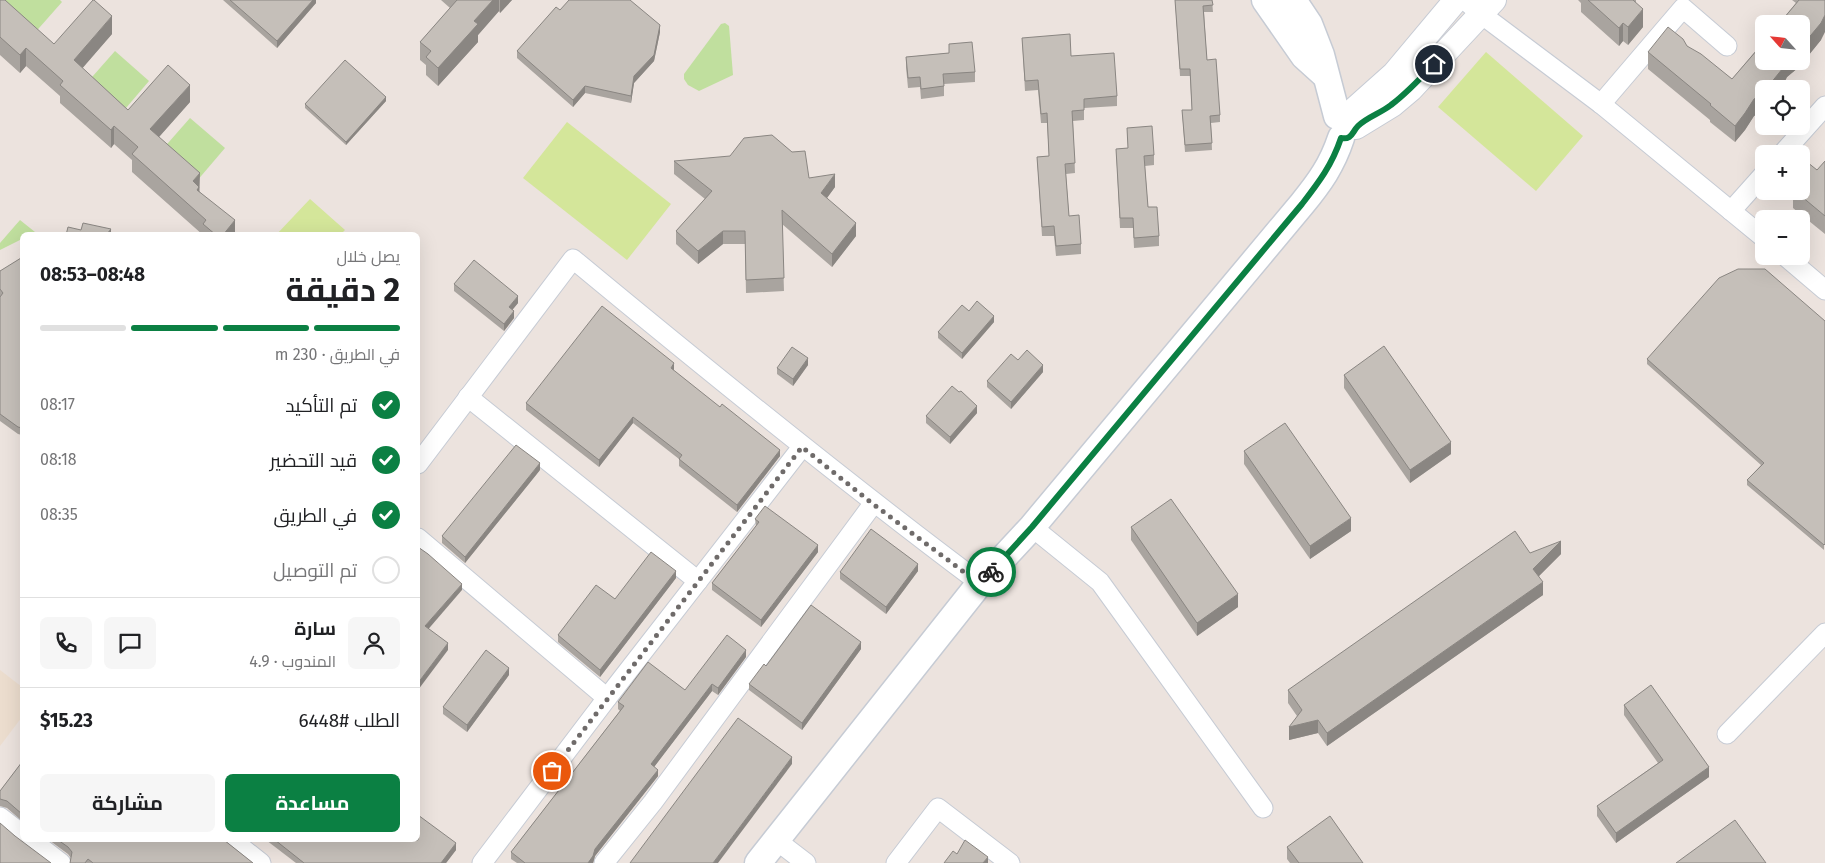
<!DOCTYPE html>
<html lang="ar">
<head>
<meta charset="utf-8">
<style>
  body { margin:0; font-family:"Fira Sans",Cairo,sans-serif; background:#f6f6f6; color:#202124; direction:rtl; height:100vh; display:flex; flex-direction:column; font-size:19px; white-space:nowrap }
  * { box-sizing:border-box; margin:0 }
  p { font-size:16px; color:#757577 }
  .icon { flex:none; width:28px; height:28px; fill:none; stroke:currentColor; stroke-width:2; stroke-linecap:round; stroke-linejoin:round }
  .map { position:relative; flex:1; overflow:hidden; direction:ltr }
  .details { position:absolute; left:20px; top:232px; width:400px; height:610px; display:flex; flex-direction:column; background:#fff; border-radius:8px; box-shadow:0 5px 20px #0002; direction:rtl }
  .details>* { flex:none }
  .needle { width:32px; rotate:297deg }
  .buttons { position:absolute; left:1755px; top:15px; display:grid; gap:10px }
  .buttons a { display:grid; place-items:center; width:55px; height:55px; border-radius:8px; background:#fff; box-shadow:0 5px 20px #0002; font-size:25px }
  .pin { position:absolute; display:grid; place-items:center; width:42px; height:42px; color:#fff; margin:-21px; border:2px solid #fff; border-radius:50%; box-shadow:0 1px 5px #0007 }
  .courier { position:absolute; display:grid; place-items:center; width:50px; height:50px; margin:-25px; border:4px solid #0b8043; border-radius:50%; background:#fff; color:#222; box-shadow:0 1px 6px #0007 }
  .headline em { font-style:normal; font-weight:700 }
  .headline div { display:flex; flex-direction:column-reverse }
  .headline { display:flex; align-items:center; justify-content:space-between; height:85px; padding:0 20px }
  h1 { font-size:32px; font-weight:700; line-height:38px }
  .bar { display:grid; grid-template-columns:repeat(4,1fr); gap:8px 5px; align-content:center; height:60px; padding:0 20px }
  .bar i { height:6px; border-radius:4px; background:#e0e0e0 }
  .bar .active { background:#0b8043 }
  .bar p { grid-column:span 4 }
  .line { display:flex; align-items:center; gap:12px; padding:0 20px; border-top:1px solid #e0e0e0 }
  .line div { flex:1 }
  .round { display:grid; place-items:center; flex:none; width:52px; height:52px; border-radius:8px; background:#f6f6f6 }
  ol { padding:0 20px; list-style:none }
  li { display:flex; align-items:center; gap:15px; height:55px }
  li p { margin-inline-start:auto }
  li .icon { padding:5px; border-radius:50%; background:#0b8043; color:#fff; stroke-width:4 }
  li:last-child { color:#757577 }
  li i { width:28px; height:28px; border:2px solid #e0e0e0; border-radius:50% }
  .primary-button { display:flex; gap:10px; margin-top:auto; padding:10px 20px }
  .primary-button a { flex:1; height:58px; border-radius:8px; background:#0b8043; color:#fff; font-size:20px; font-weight:700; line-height:58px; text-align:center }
  .primary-button a+a { background:#f6f6f6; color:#202124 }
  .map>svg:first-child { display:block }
</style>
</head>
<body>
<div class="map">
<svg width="1825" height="863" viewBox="0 0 1825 863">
  <rect width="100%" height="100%" fill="#ece3de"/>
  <!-- education -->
  <polygon fill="#ecddce" points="0,670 22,687 22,717 0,746"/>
  <!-- green -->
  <g fill="#c0df9e">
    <polygon points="1,0 60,0 62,2 32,36"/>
    <polygon points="725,23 729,26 733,75 699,91 688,85 684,79 684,74 721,24"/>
    <polygon points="115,51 149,81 120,115 85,85"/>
    <polygon points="190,118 225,148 196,182 161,151"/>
    <polygon points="20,220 35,232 30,235 22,235 22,239 0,250 0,243"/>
  </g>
  <!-- pitch -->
  <g fill="#d4e69a">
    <polygon points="1486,52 1583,136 1536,191 1438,107"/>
    <polygon points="567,122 671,204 627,260 523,178"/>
    <polygon points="310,199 345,230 340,235 276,235"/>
  </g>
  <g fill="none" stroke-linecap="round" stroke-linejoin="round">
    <!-- minor casing -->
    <g stroke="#c6cbd4" stroke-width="21">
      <g id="minor">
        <polyline points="1465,0 1481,14 1601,104 1764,238"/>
        <polyline points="1601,104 1683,8 1727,46"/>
        <polyline points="1782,154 1825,106"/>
        <polyline points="1731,211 1764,174"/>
        <polyline points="1785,256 1825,290"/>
        <polyline points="468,397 698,581"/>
        <path d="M418,464L573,259C707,370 841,479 980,583"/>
        <polyline points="1032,527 1100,582 1263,808"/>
        <polyline points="418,538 607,698 482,863"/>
        <polyline points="607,698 802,447"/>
        <polyline points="1727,734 1825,633"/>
        <polyline points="0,817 22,834"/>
        <polyline points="31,840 61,863"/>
        <polyline points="232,840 261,863"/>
        <polyline points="776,840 806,863"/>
        <polyline points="604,863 653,802 873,504"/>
        <polyline points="896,863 938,808 1010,863"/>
      </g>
    </g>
    <!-- tertiary casing -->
    <g stroke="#c6cbd4" stroke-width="26">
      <g id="tertiary">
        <polyline points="1348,115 1394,74 1456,0"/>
        <polyline points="1356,127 1392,105 1411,89 1494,0"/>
      </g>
    </g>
    <!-- secondary casing -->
    <g stroke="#c6cbd4" stroke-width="29">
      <g id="secondary">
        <polyline points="1265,0 1304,56 1325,75"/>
        <polyline points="1293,0 1309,24 1321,55 1337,116"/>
        <path d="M758,863L980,583L1032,527L1302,204C1320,182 1332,165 1341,138"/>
      </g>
    </g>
    <!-- minor -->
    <use href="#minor" stroke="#fff" stroke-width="19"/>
    <!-- tertiary -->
    <use href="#tertiary" stroke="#fff" stroke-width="24"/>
    <!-- secondary -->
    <use href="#secondary" stroke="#fff" stroke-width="26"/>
  </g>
  <!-- wall -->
  <g fill="#a9a49f">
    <polygon points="0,0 54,44 112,34 82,68 128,110 190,102 159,137 200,192 235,235 203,235 132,172 132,160 114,144 111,148 60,103 60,96 26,66 20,73 0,55"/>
    <polygon points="223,0 316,0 316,3 277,48"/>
    <polygon points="441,0 512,0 500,13 499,11 478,35 478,42 438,86 426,75 426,65 420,60 420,42 450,8"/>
    <polygon points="1175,0 1212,0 1213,12 1204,12 1207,60 1220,115 1220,122 1211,123 1212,150 1185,152 1182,110 1192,110 1191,96 1190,76 1180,76"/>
    <polygon points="1578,0 1636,0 1636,3 1643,27 1628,45 1623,41 1619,46 1581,12 1581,3"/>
    <polygon points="1792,0 1825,0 1821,40 1799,67 1787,77 1783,85 1780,89 1764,89 1764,108 1761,112 1754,116 1745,130 1735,142 1710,122 1710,120 1648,69 1648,52 1687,46 1732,79 1796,3"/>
    <polygon points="560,10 660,32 654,61 634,83 631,103 585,93 573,107 517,58 517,51"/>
    <polygon points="1022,38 1071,56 1117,96 1117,106 1084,108 1084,120 1073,121 1075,173 1066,174 1069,216 1081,244 1081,254 1056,256 1054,236 1042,236 1037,157 1049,156 1047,123 1041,123 1038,90 1025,91"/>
    <polygon points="949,44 975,72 975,82 944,84 944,96 921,99 920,87 908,88 906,67 906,57 949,53"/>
    <polygon points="386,101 346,145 305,108 305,104"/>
    <polygon points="1127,128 1154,155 1154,165 1145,166 1148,207 1159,236 1159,246 1134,248 1133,228 1120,228 1116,149 1128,148"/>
    <polygon points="674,161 809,178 835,187 827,198 856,236 832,267 782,224 784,291 746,293 745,244 723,244 698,264 676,244 676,231 705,199 674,174"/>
    <polygon points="1825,161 1825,234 1793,208 1793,199 1792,199 1792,191 1801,191"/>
    <polygon points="22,258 22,435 18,434 0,421 0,271"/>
    <polygon points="454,284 518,303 512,310 514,318 504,331 454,291"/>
    <polygon points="969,311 994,322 962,359 938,338 938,332"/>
    <polygon points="1825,321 1824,550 1747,485 1747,480 1761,465 1647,364 1647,359"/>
    <polygon points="1018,360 1043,372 1011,409 987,387 987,381"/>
    <polygon points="808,365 793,386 777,374 777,368"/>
    <polygon points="674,370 674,371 780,456 737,512 679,466 679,459 633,423 599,467 526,410 526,403"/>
    <polygon points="1344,375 1451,454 1410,483 1344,388"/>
    <polygon points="959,392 977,413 950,444 926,423 926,416"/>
    <polygon points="1244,451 1351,531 1310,559 1244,464"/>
    <polygon points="540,470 465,563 442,543 442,536"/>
    <polygon points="755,519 818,552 761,627 712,590 712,583 756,526"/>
    <polygon points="1131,527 1238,607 1197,636 1131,540"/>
    <polygon points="1530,553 1561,554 1539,576 1543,595 1327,746 1318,733 1289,740 1297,716 1288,703 1288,690"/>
    <polygon points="918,571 886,614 840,579 840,572"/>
    <polygon points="676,578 600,677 558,642 558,635 615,599"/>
    <polygon points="861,649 802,730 749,690 749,684 766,666"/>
    <polygon points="746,657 718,695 712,691 654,767 658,776 595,856 593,863 517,863 511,859 511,852 620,711 618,709 618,702 685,690"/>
    <polygon points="509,675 467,732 443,714 443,707"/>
    <polygon points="1624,705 1709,777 1616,843 1597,816 1597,806 1658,763 1624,715"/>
    <polygon points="22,762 22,821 7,808 0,806 0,791"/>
    <polygon points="49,840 224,840 253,863 70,863 71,858 68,854"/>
    <polygon points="266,840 418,840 456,850 446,863 296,863"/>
    <polygon points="1287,847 1363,863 1290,863 1287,859"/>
  </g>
  <!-- shaded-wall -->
  <g fill="#8a8682">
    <polygon points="313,0 316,0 316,3 277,48 277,41"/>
    <polygon points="493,0 499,0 499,11 478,35 478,42 438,86 438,68 474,21"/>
    <polygon points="500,0 512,0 500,13"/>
    <polygon points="1643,9 1643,27 1628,45 1628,27"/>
    <polygon points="1825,15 1825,32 1821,40 1799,67 1787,77 1783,85 1780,89 1766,89 1787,61 1801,61 1801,47"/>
    <polygon points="112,16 112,34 74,78 74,60"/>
    <polygon points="1623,23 1623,41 1619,46 1619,28"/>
    <polygon points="660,25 660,32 654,61 634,83 631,103 631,96 634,76"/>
    <polygon points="26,48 26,66 20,73 20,55"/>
    <polygon points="190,85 190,102 150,147 150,129"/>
    <polygon points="585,86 585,93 573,107 573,100"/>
    <polygon points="1764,92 1764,108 1761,112 1754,116 1745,130 1735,142 1735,126 1754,99"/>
    <polygon points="386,97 386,101 346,145 346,142"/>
    <polygon points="114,126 114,144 111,148 111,130"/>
    <polygon points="200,173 199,205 193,181"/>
    <polygon points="835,174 835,187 821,206 821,193"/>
    <polygon points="235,220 235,235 223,235"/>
    <polygon points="856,223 856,236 832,267 832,254"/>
    <polygon points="111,229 111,235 106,235"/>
    <polygon points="723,231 723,244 698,264 698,251"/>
    <polygon points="518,296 518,303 509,314 509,307"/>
    <polygon points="514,311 514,318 504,331 504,324"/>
    <polygon points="994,316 994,322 962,359 962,353"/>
    <polygon points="808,358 808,365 793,386 793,379"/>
    <polygon points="674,363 674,370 671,375 671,368"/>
    <polygon points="1043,365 1043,372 1011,409 1011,402"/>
    <polygon points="977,406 977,413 950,444 950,437"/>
    <polygon points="419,413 419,420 418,422 418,415"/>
    <polygon points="633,417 633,423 599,467 599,460"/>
    <polygon points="1451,442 1451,454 1410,483 1410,470"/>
    <polygon points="780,450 780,456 737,512 737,505"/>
    <polygon points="540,463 540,470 465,563 465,557"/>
    <polygon points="1351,518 1351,531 1310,559 1310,546"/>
    <polygon points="1561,541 1561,554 1533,582 1533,569"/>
    <polygon points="818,545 818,552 761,627 761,620"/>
    <polygon points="918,564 918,571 886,614 886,607"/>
    <polygon points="676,571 676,578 600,677 600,670"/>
    <polygon points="1543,582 1543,595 1327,746 1327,733"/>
    <polygon points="462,584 462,590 425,633 425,626"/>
    <polygon points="1238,594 1238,607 1197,636 1197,623"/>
    <polygon points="861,642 861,649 802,730 802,723"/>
    <polygon points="448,643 448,650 418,690 418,683"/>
    <polygon points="746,650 746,657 718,695 718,688"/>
    <polygon points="509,668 509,675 467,732 467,725"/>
    <polygon points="712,684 712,691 651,771 651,764"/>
    <polygon points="1318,720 1318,733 1289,740 1289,727"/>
    <polygon points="792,757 792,764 718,863 713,863"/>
    <polygon points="1709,767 1709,777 1616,843 1616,833"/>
    <polygon points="658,770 658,776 595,856 593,863 588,863 595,849"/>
    <polygon points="456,843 456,850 446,863 441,863"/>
    <polygon points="988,857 988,863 983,863"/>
  </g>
  <!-- building -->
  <g fill="#c5bfb9" stroke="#8a8682">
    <polygon points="0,0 5,0 54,44 93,0 94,0 112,16 74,60 128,110 168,65 190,85 150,129 200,173 193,181 199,187 197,190 235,220 223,235 216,235 203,224 206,220 132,154 138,147 114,126 111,130 60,85 63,81 26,48 20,55 0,37"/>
    <polygon points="230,0 313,0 277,41"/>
    <polygon points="457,0 493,0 474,21 478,24 438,68 426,57 431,51 420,42"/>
    <polygon points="569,0 630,0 660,25 654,55 634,76 631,96 585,86 573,100 517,51 556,7 560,10"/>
    <polygon points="1175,0 1212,0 1213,5 1203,6 1207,60 1216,59 1220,115 1210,116 1212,143 1185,145 1182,110 1192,110 1191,89 1190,69 1180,69"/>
    <polygon points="1588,0 1633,0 1643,9 1628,27 1623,23 1619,28"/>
    <polygon points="1799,0 1825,0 1825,15 1821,23 1801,47 1801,24 1779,24"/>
    <polygon points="1668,27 1683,39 1687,46 1701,54 1732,79 1764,42 1764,61 1787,61 1783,68 1766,89 1764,89 1764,92 1761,95 1754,99 1745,113 1735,126 1710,105 1711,104 1648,52"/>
    <polygon points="1070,34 1071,56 1114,53 1117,96 1084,99 1084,110 1072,111 1075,163 1065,164 1069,216 1079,215 1081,244 1056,246 1054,226 1042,227 1037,157 1049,156 1047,113 1041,114 1038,80 1025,81 1022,38"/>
    <polygon points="972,42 975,72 943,74 944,86 921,89 920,77 908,78 906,57 949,53 949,44"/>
    <polygon points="345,60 386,97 346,142 305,104"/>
    <polygon points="1152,126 1154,155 1144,156 1148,207 1157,207 1159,236 1134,238 1133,218 1120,218 1116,149 1128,148 1127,128"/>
    <polygon points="772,135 792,152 805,151 809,178 835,174 821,193 856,223 832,254 782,210 784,278 746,280 745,231 723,231 698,251 676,231 712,191 674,161 730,156 744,138"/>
    <polygon points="1825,161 1825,216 1795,191 1801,191 1801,169 1807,162 1817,170"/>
    <polygon points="83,223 111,229 106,235 66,235 68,227 81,230"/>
    <polygon points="21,258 22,258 22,428 18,427 0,414 0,297 3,293 0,289 0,271"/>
    <polygon points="474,260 518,296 509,307 514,311 504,324 454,284"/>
    <polygon points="1738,269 1765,269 1825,321 1825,544 1824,545 1747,480 1764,463 1647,359 1719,278"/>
    <polygon points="977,301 994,316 962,353 938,332 962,305 969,311"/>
    <polygon points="602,306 674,363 671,368 720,407 722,404 780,450 737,505 679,459 682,455 633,417 599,460 526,403"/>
    <polygon points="1384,346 1451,442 1410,470 1344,375"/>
    <polygon points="792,347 808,358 793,379 777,368"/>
    <polygon points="1027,350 1043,365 1011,402 987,381 1011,354 1018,360"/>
    <polygon points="952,386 959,392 961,391 977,406 950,437 926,416"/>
    <polygon points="1285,423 1351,518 1310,546 1244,451"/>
    <polygon points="516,445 540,463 465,557 442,536"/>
    <polygon points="1171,499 1238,594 1197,623 1131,527"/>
    <polygon points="765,506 818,545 761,620 712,583 759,522 755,519"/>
    <polygon points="871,529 918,564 886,607 840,572"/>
    <polygon points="1515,531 1530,553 1561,541 1533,569 1543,582 1327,733 1318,720 1289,727 1302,710 1288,690"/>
    <polygon points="418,547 428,554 462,584 425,626 448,643 418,683"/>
    <polygon points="651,552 676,571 600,670 558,635 596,585 615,599"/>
    <polygon points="811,605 861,642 802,723 749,684 764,664 766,666"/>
    <polygon points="727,635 746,650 718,688 712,684 651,764 658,770 595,849 593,856 588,863 525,863 511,852 624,706 618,702 648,662 685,690"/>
    <polygon points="486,650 509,668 467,725 443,707"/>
    <polygon points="1651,685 1709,767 1616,833 1597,806 1663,760 1624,705"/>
    <polygon points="738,718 792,757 713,863 630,863"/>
    <polygon points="22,762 22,814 7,801 0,799 0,791"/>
    <polygon points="418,815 456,843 441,863 304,863 275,840 418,840"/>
    <polygon points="1330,816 1363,863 1299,863 1287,847"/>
    <polygon points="1735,820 1766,863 1676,863"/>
    <polygon points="0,823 15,836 51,863 0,863"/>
    <polygon points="58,840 224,840 253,863 93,863 88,859 85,863 70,863 72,852 68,847"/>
    <polygon points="965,840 988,857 983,863 944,863 953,851 957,854"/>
  </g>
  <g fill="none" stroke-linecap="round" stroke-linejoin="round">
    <!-- done -->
    <polyline stroke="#6f6b6a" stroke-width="5" stroke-dasharray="0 9" points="552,771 802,447 873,504 980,584 991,572"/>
    <!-- route -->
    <path stroke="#0b8043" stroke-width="6" d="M991,572L1032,527L1302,204C1319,182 1332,165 1341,138C1352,140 1352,132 1358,126C1367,117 1381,113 1391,105C1407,93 1421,78 1434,64"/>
  </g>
</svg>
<div class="buttons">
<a><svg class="needle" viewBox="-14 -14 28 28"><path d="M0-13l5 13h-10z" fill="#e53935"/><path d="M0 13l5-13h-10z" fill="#757577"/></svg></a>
<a><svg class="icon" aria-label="locate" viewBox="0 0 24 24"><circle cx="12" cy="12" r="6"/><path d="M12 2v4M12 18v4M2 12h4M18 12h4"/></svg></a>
<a>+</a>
<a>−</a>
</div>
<div class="pin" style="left:552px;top:771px;background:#ea580c"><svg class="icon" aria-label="bag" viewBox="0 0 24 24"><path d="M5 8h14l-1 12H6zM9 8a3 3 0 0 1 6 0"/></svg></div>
<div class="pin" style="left:1434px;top:64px;background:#1f2937"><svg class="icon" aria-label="home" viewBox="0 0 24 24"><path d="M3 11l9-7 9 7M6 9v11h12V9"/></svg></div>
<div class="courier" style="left:991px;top:572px"><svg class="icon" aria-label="bike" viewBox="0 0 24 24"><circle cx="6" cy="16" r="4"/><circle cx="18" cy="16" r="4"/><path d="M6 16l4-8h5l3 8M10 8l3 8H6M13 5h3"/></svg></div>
<section class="details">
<div class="headline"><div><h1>2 دقيقة</h1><p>يصل خلال</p></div><em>08:48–08:53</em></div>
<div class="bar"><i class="active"></i><i class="active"></i><i class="active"></i><i></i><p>في الطريق · 230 m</p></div>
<ol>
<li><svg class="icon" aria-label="check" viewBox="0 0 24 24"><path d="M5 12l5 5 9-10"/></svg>تم التأكيد<p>08:17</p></li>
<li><svg class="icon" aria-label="check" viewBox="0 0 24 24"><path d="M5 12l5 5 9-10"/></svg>قيد التحضير<p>08:18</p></li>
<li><svg class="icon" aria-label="check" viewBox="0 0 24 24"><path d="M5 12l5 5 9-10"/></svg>في الطريق<p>08:35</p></li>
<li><i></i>تم التوصيل</li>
</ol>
<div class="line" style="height:90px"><a class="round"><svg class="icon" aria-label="person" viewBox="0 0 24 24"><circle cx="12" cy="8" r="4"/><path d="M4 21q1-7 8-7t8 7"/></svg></a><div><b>سارة</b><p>المندوب · 4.9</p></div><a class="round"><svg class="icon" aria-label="chat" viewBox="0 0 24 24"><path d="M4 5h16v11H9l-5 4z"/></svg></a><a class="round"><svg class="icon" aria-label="phone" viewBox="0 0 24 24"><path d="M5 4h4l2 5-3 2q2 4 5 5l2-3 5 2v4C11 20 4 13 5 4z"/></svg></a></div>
<div class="line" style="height:65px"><div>الطلب #6448</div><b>$15.23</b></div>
<div class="primary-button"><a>مساعدة</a><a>مشاركة</a></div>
</section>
</div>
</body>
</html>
